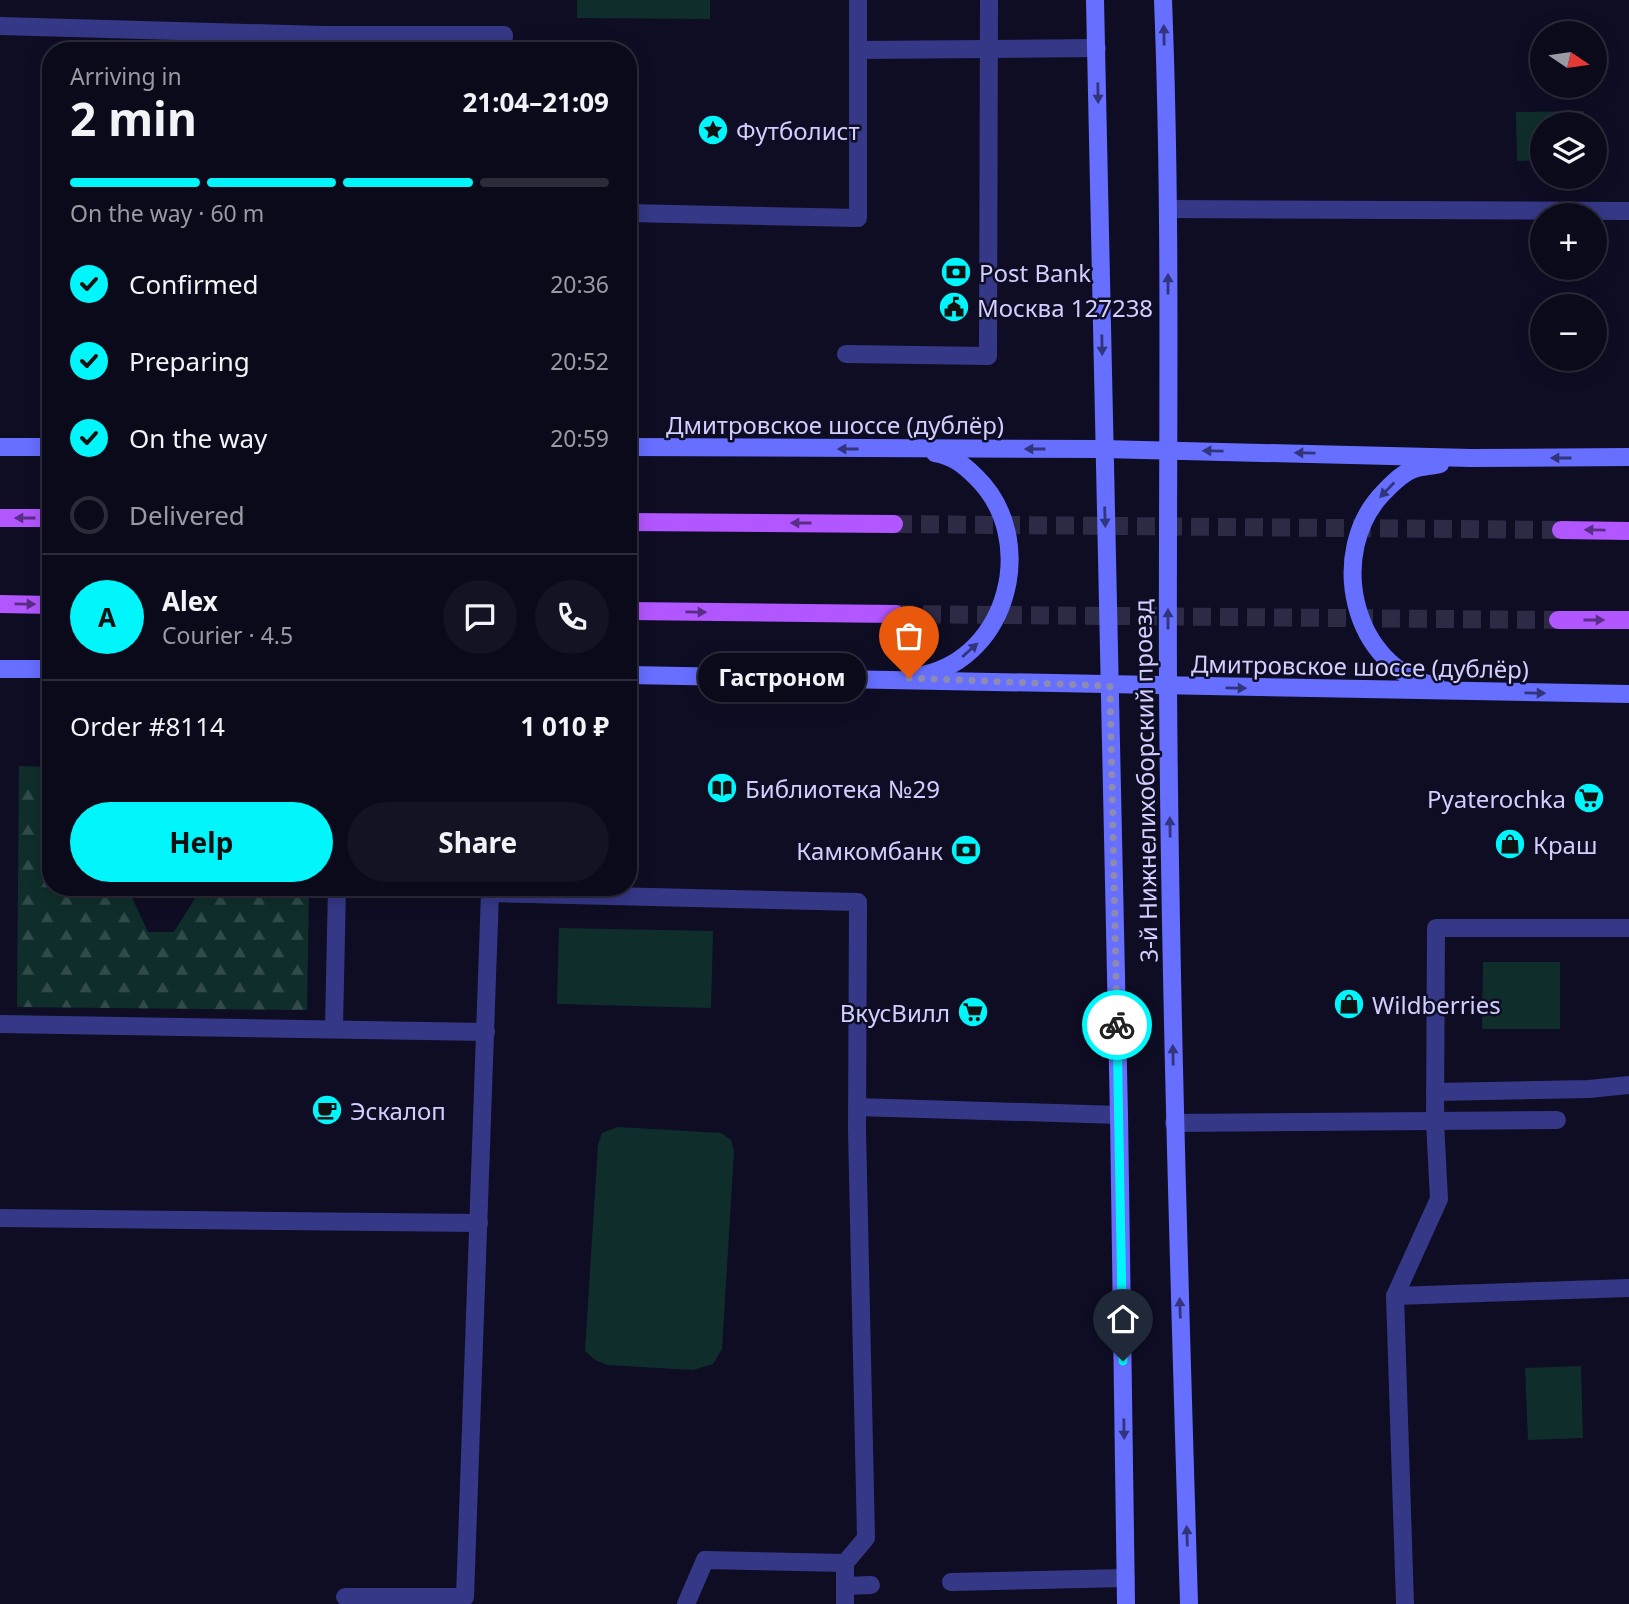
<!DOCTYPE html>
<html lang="en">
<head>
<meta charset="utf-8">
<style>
  body { margin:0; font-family:"Noto Sans",sans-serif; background:#141324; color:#f1f3f6; height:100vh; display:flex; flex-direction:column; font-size:26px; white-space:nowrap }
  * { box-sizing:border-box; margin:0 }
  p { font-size:23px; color:#9a9aa3 }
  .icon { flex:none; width:38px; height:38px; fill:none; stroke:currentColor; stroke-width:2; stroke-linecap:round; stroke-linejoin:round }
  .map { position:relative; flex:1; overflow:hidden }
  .sheet { position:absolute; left:42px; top:42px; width:595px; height:854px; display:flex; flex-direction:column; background:#0b0a1b; border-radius:28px; box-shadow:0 4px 18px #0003,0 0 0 2px #2b2b3a }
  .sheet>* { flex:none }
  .needle { width:46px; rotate:103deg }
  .controls { position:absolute; left:1530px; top:21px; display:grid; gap:14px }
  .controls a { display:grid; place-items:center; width:77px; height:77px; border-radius:50%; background:#0b0a1b; box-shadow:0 4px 18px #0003,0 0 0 2px #2b2b3a; font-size:35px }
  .pin { position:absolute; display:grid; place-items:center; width:60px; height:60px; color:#fff; margin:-72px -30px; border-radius:50% 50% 50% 0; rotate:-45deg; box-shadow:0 0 7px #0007 }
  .pin .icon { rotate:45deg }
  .courier { position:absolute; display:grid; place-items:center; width:70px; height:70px; margin:-35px; border:5px solid #00f6fa; border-radius:50%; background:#fff; color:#222; box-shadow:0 2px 9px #0007 }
  .bubble { position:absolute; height:49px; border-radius:24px; background:#0b0a1b; box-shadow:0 4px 18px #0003,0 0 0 2px #2b2b3a; font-size:23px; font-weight:700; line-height:49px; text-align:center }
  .head em { font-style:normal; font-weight:700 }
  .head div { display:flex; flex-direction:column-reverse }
  .head { display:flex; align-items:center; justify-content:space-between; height:119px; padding:0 28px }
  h1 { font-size:46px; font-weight:700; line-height:52px }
  .bar { display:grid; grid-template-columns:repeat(4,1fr); gap:10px 7px; align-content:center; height:84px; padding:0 28px }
  .bar i { height:9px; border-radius:5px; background:#2b2b3a }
  .bar .on { background:#00f6fa }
  .bar p { grid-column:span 4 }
  .line { display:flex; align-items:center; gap:18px; padding:0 28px; border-top:2px solid #2b2b3a }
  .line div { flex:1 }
  .round { display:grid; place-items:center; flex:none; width:74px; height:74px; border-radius:37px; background:#141324 }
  ol { padding:0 28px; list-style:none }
  li { display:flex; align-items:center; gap:21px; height:77px }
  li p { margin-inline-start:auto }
  li .icon { padding:7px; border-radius:50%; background:#00f6fa; color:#111; stroke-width:4 }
  li:last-child { color:#9a9aa3 }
  li i { width:38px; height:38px; border:4px solid #2b2b3a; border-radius:50% }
  .action { display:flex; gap:14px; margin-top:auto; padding:14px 28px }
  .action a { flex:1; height:80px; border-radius:42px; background:#00f6fa; color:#111; font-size:28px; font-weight:700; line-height:80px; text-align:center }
  .action a+a { background:#141324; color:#f1f3f6 }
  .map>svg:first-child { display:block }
</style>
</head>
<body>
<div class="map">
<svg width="1629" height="1604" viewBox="0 0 1629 1604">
  <defs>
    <pattern id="forest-firs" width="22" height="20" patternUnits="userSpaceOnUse" patternTransform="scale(1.75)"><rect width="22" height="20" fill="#0f2e2b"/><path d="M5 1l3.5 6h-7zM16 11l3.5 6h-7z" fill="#314b4b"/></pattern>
  </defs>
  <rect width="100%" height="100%" fill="#0f0d24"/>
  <!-- green -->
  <g fill="#0f2e2b">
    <polygon points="577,0 710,0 710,19 577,18"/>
    <polygon points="1584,111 1584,124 1542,124 1542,160 1517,161 1516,112"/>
    <polygon points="44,128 51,128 51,279 41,279"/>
    <polygon points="559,928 713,931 711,1008 557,1004"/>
    <polygon points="1483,962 1560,962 1560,1029 1482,1029"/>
    <polygon points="618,1127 721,1133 731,1140 734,1151 722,1349 713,1364 693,1370 607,1365 595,1360 585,1351 598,1145 602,1133"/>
    <polygon points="1581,1366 1583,1438 1528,1440 1525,1368"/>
  </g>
  <!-- forest -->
  <polygon fill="url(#forest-firs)" points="19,766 51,767 51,887 127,887 148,932 174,932 202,887 309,887 307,1010 17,1007"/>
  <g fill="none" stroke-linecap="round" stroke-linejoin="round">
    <!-- primary-tunnel -->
    <g stroke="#2c2a45" stroke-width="18" stroke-dasharray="18 9" stroke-linecap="butt">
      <polyline points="894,524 1561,530"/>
      <polyline points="896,614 1558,620"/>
    </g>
    <!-- lane -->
    <g stroke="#353886" stroke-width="18">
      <polyline points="858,0 858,50 1097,48"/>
      <polyline points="0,26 323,35 504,35 503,51"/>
      <polyline points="1168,209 1629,211"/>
      <polyline points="628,213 858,218 858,50"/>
      <polyline points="846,354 988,356 989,0"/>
      <polyline points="0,1024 486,1032"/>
      <polyline points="334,1028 337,887"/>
      <polyline points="1435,1092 1589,1089 1629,1085"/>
      <polyline points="857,1107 1119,1115"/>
      <polyline points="1174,1123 1557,1120"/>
      <polyline points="0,1218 479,1223"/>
      <polyline points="1395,1296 1629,1288"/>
      <polyline points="951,1582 1126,1578"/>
      <polyline points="845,1586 871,1585"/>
      <polyline points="345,1597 465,1597 490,893 858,902 857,1130 866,1538 845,1563 845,1604"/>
      <polyline points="686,1604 705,1560 845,1563"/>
      <polyline points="1405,1604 1395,1296 1439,1199 1435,1122 1436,928 1629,928"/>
    </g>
    <!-- secondary -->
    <g stroke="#666fff" stroke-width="18">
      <polyline points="1095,0 1119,1115 1126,1604"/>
      <path d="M1163,0C1172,228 1167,457 1168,685C1170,992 1180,1298 1189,1604"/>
      <polyline points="0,447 51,447"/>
      <polyline points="628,447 1103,449 1471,458 1629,457"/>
      <polyline points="0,669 51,669"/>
      <polyline points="628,675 1629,694"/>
      <path d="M923,675C1009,657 1039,538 976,477C964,465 953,456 935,453"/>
      <path d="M1437,686C1351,669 1326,551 1384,492C1392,484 1402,473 1414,469C1422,466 1432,466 1440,464"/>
    </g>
    <!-- primary -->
    <g stroke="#b256ff" stroke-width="18">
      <polyline points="0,518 51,518"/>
      <polyline points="628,522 894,524"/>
      <polyline points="1561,530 1629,531"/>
      <polyline points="0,604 51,605"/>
      <polyline points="628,611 896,614"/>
      <polyline points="1558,620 1629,620"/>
    </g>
  </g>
  <!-- one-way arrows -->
  <defs><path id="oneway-solid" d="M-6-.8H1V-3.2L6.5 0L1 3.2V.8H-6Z" transform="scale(1.75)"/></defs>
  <g fill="#32347c">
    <use href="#oneway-solid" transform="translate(1164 35) rotate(-91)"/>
    <use href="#oneway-solid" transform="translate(1098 93) rotate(89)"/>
    <use href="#oneway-solid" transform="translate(1168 284) rotate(-90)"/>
    <use href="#oneway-solid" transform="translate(1102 345) rotate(89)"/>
    <use href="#oneway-solid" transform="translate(848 449) rotate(-180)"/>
    <use href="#oneway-solid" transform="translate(1035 449) rotate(180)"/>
    <use href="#oneway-solid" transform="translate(1213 451) rotate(-179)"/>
    <use href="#oneway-solid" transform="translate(1305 453) rotate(-179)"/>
    <use href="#oneway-solid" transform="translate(1561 458) rotate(180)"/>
    <use href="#oneway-solid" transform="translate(1387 490) rotate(134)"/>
    <use href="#oneway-solid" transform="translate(1105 517) rotate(88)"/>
    <use href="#oneway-solid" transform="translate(1168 619) rotate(-90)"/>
    <use href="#oneway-solid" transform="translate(970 650) rotate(-42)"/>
    <use href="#oneway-solid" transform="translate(1236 688) rotate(1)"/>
    <use href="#oneway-solid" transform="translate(1535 693) rotate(1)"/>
    <use href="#oneway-solid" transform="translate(1170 827) rotate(-91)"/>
    <use href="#oneway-solid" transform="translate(1173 1055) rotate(-91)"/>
    <use href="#oneway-solid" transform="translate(1180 1308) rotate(-92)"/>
    <use href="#oneway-solid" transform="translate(1124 1429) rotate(89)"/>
    <use href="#oneway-solid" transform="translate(1187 1536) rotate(-92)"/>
  </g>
  <g fill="#582e87">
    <use href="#oneway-solid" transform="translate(25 518) rotate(-180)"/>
    <use href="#oneway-solid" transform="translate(801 523) rotate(-180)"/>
    <use href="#oneway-solid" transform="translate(1595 530) rotate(-179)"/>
    <use href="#oneway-solid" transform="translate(25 604) rotate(1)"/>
    <use href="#oneway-solid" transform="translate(696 612) rotate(1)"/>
    <use href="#oneway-solid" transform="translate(1594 620)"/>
  </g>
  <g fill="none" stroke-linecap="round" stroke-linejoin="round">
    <!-- done -->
    <polyline stroke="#8d8bb2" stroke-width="7" stroke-dasharray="0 12.6" points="909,678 1110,686 1117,1025"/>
    <!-- route -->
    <polyline stroke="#00f6fa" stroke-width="9" points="1117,1025 1123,1361"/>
  </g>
  <!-- icons -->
  <defs>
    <g id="sight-disc" transform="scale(1.575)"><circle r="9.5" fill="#00f6fa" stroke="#0f0d24"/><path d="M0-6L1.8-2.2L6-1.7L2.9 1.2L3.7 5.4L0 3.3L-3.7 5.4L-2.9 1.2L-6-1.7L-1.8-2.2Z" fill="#111"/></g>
    <g id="bank-disc" transform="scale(1.575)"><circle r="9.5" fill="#00f6fa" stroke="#0f0d24"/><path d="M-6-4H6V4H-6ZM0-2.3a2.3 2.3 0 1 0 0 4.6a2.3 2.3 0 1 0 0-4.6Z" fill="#111"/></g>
    <g id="civic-disc" transform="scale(1.575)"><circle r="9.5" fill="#00f6fa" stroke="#0f0d24"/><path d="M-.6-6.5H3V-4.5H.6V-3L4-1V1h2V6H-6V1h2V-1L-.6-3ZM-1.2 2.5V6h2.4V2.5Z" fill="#111"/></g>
    <g id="library-disc" transform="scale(1.575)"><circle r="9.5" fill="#00f6fa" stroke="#0f0d24"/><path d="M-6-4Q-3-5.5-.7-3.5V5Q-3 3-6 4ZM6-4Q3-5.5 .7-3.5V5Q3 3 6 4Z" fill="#111"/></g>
    <g id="supermarket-disc" transform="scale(1.575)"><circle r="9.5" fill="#00f6fa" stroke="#0f0d24"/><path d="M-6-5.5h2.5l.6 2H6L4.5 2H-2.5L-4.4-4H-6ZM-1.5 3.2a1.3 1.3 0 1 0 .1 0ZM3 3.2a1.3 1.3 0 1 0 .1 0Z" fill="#111"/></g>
    <g id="shop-disc" transform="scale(1.575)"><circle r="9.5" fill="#00f6fa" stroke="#0f0d24"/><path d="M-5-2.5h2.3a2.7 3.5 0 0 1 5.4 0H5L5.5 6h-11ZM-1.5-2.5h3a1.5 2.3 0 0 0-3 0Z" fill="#111"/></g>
    <g id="cafe-disc" transform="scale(1.575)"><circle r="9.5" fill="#00f6fa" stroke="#0f0d24"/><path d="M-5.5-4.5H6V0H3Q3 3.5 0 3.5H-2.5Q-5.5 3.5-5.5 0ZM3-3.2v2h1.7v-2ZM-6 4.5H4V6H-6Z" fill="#111"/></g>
  </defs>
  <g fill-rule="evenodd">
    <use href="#sight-disc" x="713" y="130"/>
    <use href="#bank-disc" x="956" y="272"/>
    <use href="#civic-disc" x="954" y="307"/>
    <use href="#library-disc" x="722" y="788"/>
    <use href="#supermarket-disc" x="1589" y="798"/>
    <use href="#shop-disc" x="1510" y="844"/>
    <use href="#bank-disc" x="966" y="850"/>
    <use href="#shop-disc" x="1349" y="1004"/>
    <use href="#supermarket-disc" x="973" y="1012"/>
    <use href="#cafe-disc" x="327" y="1110"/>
  </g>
  <g text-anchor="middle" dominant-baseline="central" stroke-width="5" stroke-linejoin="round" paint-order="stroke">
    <!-- poi labels -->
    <g font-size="24" fill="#d1cfff" stroke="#0f0d24" text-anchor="start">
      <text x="736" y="130">Футболист</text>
      <text x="979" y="272">Post Bank</text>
      <text x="977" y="307">Москва 127238</text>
      <text x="745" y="788">Библиотека №29</text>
      <text x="1566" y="798" text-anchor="end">Pyaterochka</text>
      <text x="1533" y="844">Краш</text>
      <text x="943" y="850" text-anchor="end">Камкомбанк</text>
      <text x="1372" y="1004">Wildberries</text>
      <text x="950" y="1012" text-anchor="end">ВкусВилл</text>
      <text x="350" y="1110">Эскалоп</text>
    </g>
    <!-- street labels -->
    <g font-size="24" fill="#d1cfff" stroke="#0f0d24">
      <text x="835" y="424">Дмитровское шоссе (дублёр)</text>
      <text transform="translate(1360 666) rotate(1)">Дмитровское шоссе (дублёр)</text>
      <text transform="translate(1145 781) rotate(-91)">3-й Нижнелихоборский проезд</text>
    </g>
  </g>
</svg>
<div class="controls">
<a><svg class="needle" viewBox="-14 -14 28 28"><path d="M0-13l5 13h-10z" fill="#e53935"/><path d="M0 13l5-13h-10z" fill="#9a9aa3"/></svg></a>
<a><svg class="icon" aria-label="layers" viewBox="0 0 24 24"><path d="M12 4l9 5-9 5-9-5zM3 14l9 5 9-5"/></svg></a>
<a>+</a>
<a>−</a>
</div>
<div class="pin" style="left:909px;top:678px;background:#ea580c"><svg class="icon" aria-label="bag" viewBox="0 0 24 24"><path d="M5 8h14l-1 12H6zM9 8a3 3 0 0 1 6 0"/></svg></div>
<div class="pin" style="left:1123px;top:1361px;background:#1f2937"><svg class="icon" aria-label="home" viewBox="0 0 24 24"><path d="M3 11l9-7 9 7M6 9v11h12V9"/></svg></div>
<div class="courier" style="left:1117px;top:1025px"><svg class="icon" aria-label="bike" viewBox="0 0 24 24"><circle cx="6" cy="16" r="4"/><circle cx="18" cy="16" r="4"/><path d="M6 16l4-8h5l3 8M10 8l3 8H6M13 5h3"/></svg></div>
<div class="bubble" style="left:698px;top:653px;width:168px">Гастроном</div>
<section class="sheet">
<div class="head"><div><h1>2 min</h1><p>Arriving in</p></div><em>21:04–21:09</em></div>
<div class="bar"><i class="on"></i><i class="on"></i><i class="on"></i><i></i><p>On the way · 60 m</p></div>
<ol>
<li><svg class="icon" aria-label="check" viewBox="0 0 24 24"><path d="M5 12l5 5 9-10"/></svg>Confirmed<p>20:36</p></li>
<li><svg class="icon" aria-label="check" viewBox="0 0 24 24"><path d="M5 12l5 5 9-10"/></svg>Preparing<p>20:52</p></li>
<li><svg class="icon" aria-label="check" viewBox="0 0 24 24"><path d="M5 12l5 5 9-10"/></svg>On the way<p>20:59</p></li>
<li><i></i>Delivered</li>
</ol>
<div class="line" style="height:126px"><b class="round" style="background:#00f6fa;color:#111">A</b><div><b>Alex</b><p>Courier · 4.5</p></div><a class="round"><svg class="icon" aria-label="chat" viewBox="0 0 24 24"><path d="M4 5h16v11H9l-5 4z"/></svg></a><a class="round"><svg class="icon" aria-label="phone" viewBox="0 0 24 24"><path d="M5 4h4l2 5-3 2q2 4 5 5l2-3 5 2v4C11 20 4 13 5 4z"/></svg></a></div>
<div class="line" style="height:91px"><div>Order #8114</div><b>1 010 ₽</b></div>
<div class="action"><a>Help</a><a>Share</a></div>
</section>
</div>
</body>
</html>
